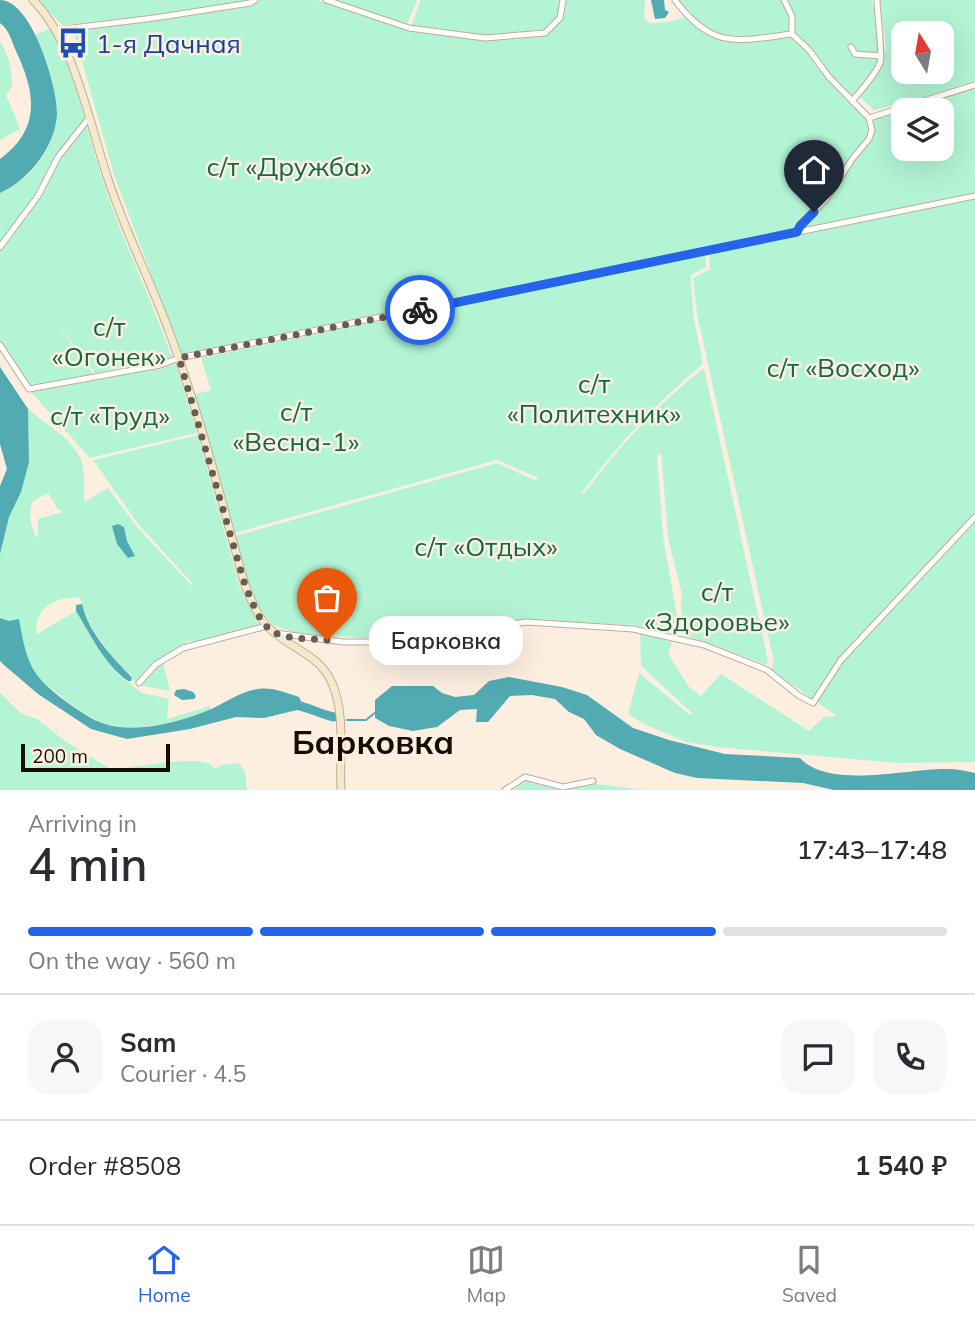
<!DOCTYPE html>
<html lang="en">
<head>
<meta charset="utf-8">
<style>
  body { margin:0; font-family:Mulish,sans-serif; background:#f7f7f7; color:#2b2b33; height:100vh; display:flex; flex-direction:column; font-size:26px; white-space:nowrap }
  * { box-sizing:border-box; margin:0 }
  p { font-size:23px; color:#7c7c81 }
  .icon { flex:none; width:38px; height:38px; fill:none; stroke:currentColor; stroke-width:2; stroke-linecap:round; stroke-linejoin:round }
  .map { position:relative; height:790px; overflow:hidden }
  .details { display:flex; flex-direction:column; background:#fff; flex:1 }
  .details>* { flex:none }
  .needle { width:46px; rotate:349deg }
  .tools { position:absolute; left:891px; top:21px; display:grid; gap:14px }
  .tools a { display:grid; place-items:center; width:63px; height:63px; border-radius:14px; background:#fff; box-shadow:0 7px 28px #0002; font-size:35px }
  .scale { position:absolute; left:21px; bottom:18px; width:149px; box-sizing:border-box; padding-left:7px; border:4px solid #160e06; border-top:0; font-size:19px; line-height:24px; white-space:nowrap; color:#160e06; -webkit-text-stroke:5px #fdefe0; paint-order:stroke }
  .pin { position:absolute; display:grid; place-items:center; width:60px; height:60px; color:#fff; margin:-72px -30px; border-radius:50% 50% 50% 0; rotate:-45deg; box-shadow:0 0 7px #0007 }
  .pin .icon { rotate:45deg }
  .courier { position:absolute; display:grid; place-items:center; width:70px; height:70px; margin:-35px; border:5px solid #2563eb; border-radius:50%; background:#fff; color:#222; box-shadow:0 2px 9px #0007 }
  .bubble { position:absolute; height:49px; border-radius:21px; background:#fff; box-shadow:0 7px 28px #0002; font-size:23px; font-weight:600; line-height:49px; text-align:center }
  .summary em { font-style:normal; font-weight:600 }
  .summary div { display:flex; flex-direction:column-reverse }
  .summary { display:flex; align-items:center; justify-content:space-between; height:119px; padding:0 28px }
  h1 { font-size:46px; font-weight:600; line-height:52px }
  .bar { display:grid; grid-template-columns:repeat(4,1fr); gap:10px 7px; align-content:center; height:84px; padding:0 28px }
  .bar i { height:9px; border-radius:5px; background:#e1e1e2 }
  .bar .on { background:#2563eb }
  .bar p { grid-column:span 4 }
  .line { display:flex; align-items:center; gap:18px; padding:0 28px; border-top:2px solid #e1e1e2 }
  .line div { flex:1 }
  .round { display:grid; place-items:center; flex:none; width:74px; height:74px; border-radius:21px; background:#f7f7f7 }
  .dock { display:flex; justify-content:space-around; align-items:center; height:98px; border-top:2px solid #e1e1e2; background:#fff; font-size:19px; color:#7c7c81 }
  .dock a { display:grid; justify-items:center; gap:4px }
  .dock .on { color:#2563eb }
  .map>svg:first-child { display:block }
</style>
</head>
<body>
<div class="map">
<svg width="975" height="790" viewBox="0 0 975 790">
  <rect width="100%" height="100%" fill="#fdefe0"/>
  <!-- green -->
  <g fill="#b2f4d4" fill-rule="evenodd">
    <polygon points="38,0 251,0 138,17 62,25"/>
    <path d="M260,0H317L409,31L421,0H645L644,18L649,23L668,22L686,17L691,13L678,0H872L884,52L886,49L880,0H975V193L181,354L114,175L73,30L250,7ZM903,33H942V72H903ZM856,94L874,110L924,98L868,120L849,100ZM903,110H942V149H903Z"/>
    <polygon points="335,0 417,0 407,25"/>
    <path d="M51,28C78,81 89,142 109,199C128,252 153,304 172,357L95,373L55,321L93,374L29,387L0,342V193C68,161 65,93 35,35Z"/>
    <path d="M0,42C10,55 12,72 12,87L6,95L20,129L0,140Z"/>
    <polygon points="975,198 975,762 897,763 717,747 686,742 646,725 628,714 639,673 690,715 693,714 641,666 640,633 672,642 668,654 689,687 701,696 721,674 809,731 824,717 837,716 771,670 774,662 697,314 693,278 710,269 709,252"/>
    <path d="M706,253V267L691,275L693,313L703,364C657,402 617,445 582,493L584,494C618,447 658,404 704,368L768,661L766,665L706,642L684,636L681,606L682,595L668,537L661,453L657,455L663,536L679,628L676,634L634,625L526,620L378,639L299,634L273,625L260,609L250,588L235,536L497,463L534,480L539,478L497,460L234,533L193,395L211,390L201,358Z"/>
    <polygon points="176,364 197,433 90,458 31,392"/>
    <path d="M28,409C45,424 71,437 80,458C86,471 84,488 84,502L108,488L137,527L192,586L193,584L139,525L93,460L198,435L240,588L260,628L192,644L190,640L162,658L170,691L143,686L136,683C113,657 89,633 80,598C59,595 31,609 37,634L76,611L118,674L142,693L169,699L167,719L210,706V710L169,724L129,728L104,724L83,713L38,679L26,659L19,620L9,622L0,618V548L9,517L21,492L29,462ZM48,493L57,508L63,512L38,519V539C30,527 28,514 33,501Z"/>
    <path d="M0,693L21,713L37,719L65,741L112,770C131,767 192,757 207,763C211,764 213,767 216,769L221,765L239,763L245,772L247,790H0Z"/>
    <polygon points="526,781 563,789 591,783 642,790 513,790"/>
  </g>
  <!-- water -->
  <g fill="#52aab3">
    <path d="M0,0C32,0 58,88 57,114C55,147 29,180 0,193V159C41,129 36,94 16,51C11,40 10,31 0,23Z"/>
    <polygon points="651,0 664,0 665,10 669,12 665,18 655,19"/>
    <polygon points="0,367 28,409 29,462 21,492 9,517 0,554 0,486 7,469 0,444"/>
    <polygon points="118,524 124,527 127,541 135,556 128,558 117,544 112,526"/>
    <path d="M82,604C89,634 112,656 132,678L131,681H128C104,664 91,635 76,611V605Z"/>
    <path d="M0,618L9,621L19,619C27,664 30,675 68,703C79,711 92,720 105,724C136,734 180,722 209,710C226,703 239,692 258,689C273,687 286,693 299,697L301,701L297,710L264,718L236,717L190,729L127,739L91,729L38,694L4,665L0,661Z"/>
    <path d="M509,677L562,687L587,695L633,728L669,740L725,754L800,758C829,790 908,768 948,769C957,769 966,771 975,773V790H834L803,783L697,778L675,773L620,749L596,735L584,719L569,712L555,699L532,695L510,696L488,722H476L477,709L460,710L437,727L413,731L389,726L375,718V700L392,686H433L442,693L455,697L474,695L489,681Z"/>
    <polygon points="184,689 193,692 196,696 194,699 182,700 174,695 176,690"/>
  </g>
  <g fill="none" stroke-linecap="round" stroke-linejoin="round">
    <!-- stream -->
    <polyline stroke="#52aab3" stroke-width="2" points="347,720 366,720 377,711"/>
    <!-- river -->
    <path stroke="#52aab3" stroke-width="9" d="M289,704C306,705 318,714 334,717"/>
    <!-- street casing -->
    <g stroke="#c2ab95" stroke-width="7">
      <g id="street">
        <polyline points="326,0 409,28 485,38 545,33 560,18 563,0"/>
        <path d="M675,0C712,50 737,41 792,34"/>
        <polyline points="784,0 792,16 792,34 809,50 829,77 869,118 872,130 869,139 853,158 827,198 800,226 797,231"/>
        <polyline points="56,30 154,18 250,3 255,0"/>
        <polyline points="851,47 855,54 881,56"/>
        <path d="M852,101C862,89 874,77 880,63C883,55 877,12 877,0"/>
        <polyline points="869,118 975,85"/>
        <polyline points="0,247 38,196 58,157 89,118"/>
        <polyline points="0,345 29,389 160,365 179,358 975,196"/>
        <polyline points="275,633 343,642 381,642 526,622 633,629 704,645 767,670 798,695 813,703 841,660 975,517"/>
        <polyline points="139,683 155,665 183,648 267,626"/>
        <polyline points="505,790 525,777 563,787 593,781"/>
      </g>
    </g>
    <!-- secondary casing -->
    <g stroke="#c2ab95" stroke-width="9">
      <path id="secondary" d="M33,0C75,42 89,123 108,179C125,231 150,280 169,331C200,414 221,500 245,585C251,599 257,616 268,627C289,649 319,653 332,683C346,715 339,756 341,790"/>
    </g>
    <!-- street -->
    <use href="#street" stroke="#fff" stroke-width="5"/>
    <!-- secondary -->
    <use href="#secondary" stroke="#f3eace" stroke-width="7"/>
  </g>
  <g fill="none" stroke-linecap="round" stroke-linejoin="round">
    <!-- done -->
    <path stroke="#675d52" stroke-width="7" stroke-dasharray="0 12.6" d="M327,640C311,639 290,639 275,633C260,626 251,599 245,585L179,358L420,310"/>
    <!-- route -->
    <polyline stroke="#2563eb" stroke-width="9" points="420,310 797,232 800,226 814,212"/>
  </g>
  <!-- icons -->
  <defs>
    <g id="bus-bare" transform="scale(2.415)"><path d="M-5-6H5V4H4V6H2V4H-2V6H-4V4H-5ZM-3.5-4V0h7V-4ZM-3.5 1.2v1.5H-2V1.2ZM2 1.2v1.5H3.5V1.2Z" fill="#1a4fb4" stroke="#fdefe0" stroke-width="2.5" paint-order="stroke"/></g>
  </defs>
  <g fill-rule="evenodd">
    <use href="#bus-bare" x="73" y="43"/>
  </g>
  <g text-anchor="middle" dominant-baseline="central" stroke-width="5" stroke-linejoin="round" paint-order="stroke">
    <!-- transit labels -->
    <g font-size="26" fill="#164399" stroke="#fdefe0" text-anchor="start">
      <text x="96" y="43">1-я Дачная</text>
    </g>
    <!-- park labels -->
    <g font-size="26" fill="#116749" stroke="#fdefe0">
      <text x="289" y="166">с/т «Дружба»</text>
      <text x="109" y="326">с/т<tspan x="109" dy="30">«Огонек»</tspan></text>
      <text x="843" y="367">с/т «Восход»</text>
      <text x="594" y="383">с/т<tspan x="594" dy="30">«Политехник»</tspan></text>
      <text x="296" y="411">с/т<tspan x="296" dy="30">«Весна-1»</tspan></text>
      <text x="110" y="415">с/т «Труд»</text>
      <text x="486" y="546">с/т «Отдых»</text>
      <text x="717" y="591">с/т<tspan x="717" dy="30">«Здоровье»</tspan></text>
    </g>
    <!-- district labels -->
    <g font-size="33" font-weight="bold" fill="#160e06" stroke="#fdefe0">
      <text x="373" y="741">Барковка</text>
    </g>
  </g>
</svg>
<div class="tools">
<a><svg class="needle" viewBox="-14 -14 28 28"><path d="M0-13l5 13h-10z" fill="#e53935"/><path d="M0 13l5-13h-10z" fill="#7c7c81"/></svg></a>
<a><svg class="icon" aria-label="layers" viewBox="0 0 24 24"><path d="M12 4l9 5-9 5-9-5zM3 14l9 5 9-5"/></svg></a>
</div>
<div class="scale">200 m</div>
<div class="pin" style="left:327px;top:640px;background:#ea580c"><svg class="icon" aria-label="bag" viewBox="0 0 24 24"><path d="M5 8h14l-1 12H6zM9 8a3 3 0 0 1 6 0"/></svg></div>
<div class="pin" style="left:814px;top:212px;background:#1f2937"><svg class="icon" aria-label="home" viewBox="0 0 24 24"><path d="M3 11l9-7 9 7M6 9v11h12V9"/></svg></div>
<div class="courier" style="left:420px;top:310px"><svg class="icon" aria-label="bike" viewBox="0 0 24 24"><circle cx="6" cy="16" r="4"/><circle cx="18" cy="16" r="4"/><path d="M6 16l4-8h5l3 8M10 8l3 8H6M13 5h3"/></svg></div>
<div class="bubble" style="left:369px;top:616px;width:154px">Барковка</div>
</div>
<section class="details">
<div class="summary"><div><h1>4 min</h1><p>Arriving in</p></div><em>17:43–17:48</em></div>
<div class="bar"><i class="on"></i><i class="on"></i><i class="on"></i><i></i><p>On the way · 560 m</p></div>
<div class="line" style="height:126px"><a class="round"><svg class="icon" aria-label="person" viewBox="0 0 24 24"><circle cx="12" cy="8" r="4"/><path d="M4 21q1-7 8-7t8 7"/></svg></a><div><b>Sam</b><p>Courier · 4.5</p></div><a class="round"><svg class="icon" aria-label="chat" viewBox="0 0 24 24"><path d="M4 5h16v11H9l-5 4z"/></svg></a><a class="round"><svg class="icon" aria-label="phone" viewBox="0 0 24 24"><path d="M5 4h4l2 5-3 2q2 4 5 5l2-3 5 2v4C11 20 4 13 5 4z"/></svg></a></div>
<div class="line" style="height:91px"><div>Order #8508</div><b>1 540 ₽</b></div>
</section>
<nav class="dock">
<a class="on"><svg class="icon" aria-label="home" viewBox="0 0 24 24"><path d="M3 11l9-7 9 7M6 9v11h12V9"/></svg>Home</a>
<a><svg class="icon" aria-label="map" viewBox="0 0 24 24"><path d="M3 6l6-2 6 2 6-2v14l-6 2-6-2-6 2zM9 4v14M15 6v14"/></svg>Map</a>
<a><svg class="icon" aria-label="saved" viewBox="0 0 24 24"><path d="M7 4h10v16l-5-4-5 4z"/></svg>Saved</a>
</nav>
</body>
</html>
